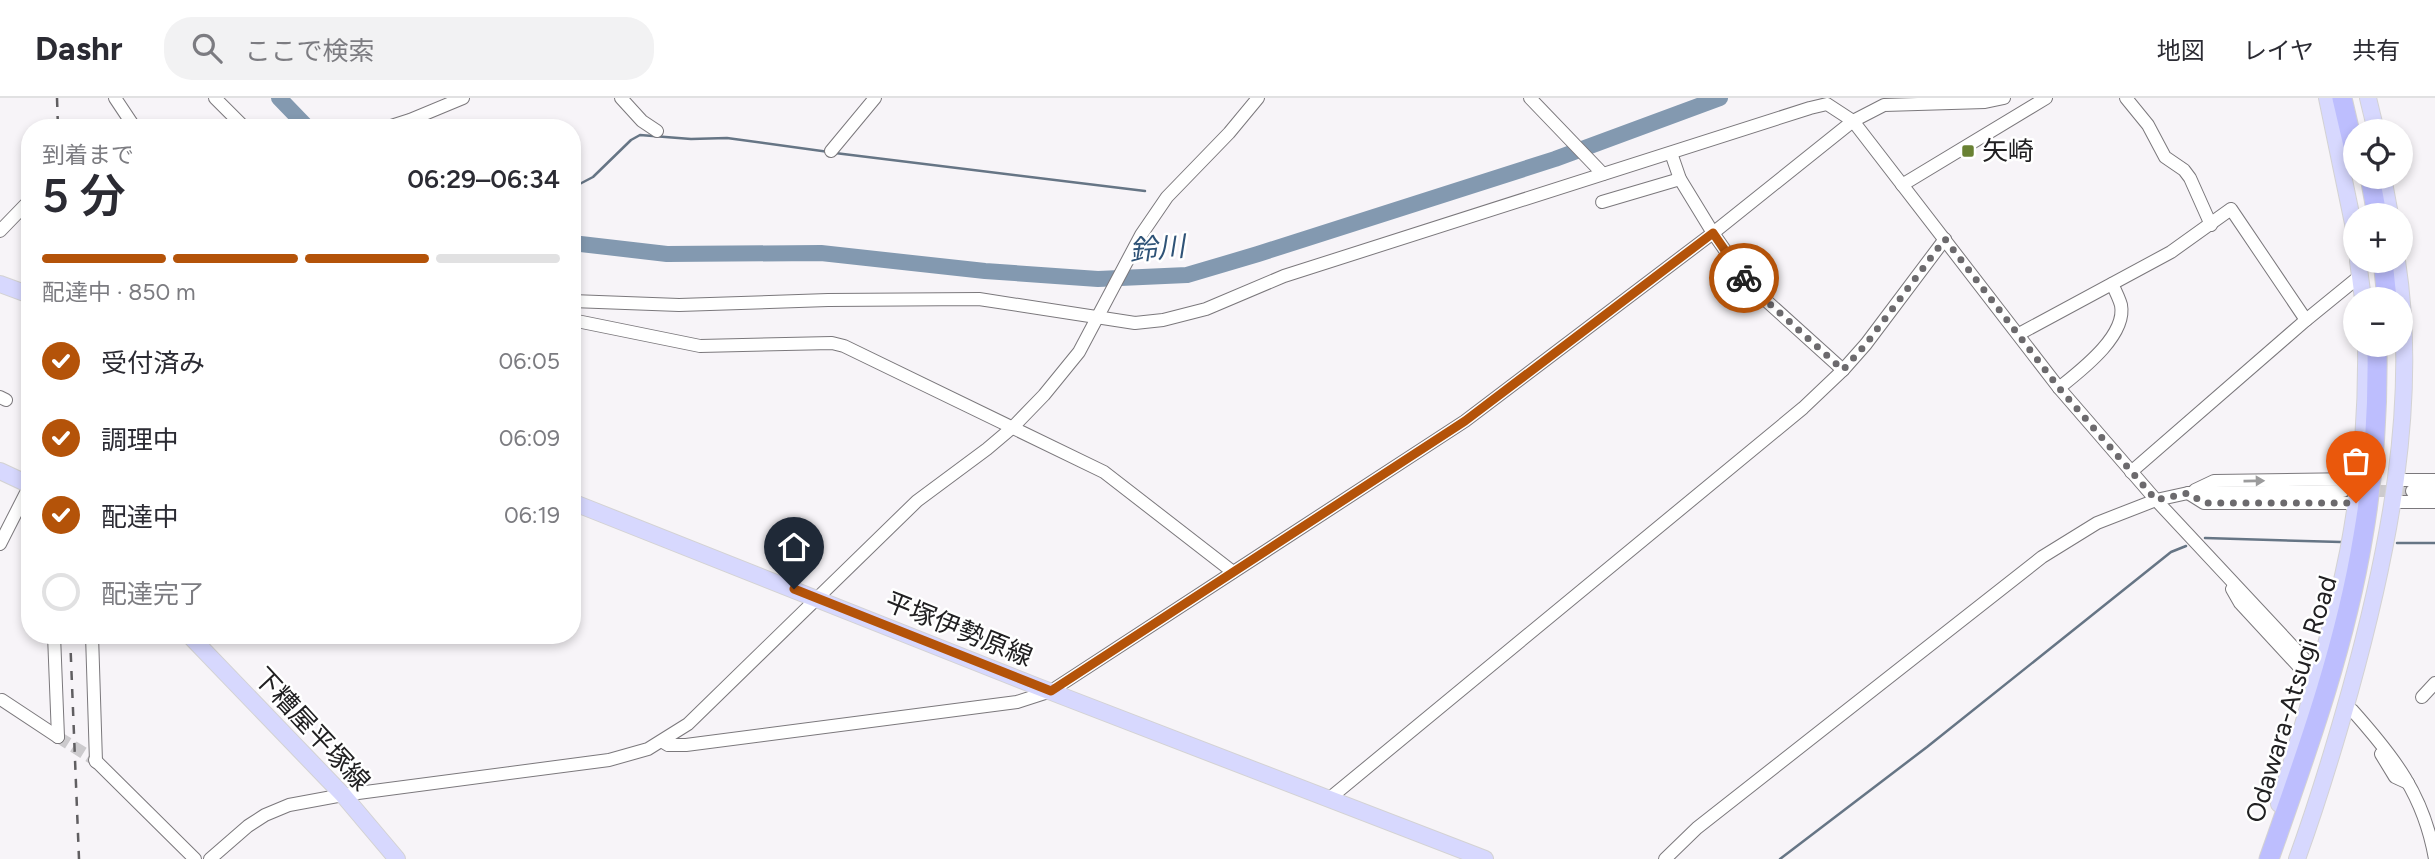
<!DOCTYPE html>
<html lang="ja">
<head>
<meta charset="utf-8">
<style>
  body { margin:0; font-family:Figtree,"Noto Sans JP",sans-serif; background:#f2f2f3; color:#2b2b33; height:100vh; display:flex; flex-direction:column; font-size:26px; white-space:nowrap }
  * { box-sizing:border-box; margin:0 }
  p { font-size:23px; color:#7c7c81 }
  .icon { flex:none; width:38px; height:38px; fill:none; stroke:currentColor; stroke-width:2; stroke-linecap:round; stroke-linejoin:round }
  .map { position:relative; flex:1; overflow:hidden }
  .side { position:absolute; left:21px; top:21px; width:560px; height:525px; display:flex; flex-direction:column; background:#fff; border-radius:28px; box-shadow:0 4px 10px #0003 }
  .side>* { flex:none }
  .buttons { position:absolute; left:2343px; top:21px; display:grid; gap:14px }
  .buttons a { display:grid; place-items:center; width:70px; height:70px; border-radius:50%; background:#fff; box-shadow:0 4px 10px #0003; font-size:35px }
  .pin { position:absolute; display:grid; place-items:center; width:60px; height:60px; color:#fff; margin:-72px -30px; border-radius:50% 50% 50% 0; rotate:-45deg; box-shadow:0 0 7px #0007 }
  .pin .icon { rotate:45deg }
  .courier { position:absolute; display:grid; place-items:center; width:70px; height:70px; margin:-35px; border:5px solid #b45309; border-radius:50%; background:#fff; color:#222; box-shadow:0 2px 9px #0007 }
  .overview em { font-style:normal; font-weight:600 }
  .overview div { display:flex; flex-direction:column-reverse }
  .overview { display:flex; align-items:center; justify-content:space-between; height:119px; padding:0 21px }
  h1 { font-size:46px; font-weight:600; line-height:52px }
  .bar { display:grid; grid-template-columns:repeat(4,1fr); gap:10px 7px; align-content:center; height:84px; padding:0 21px }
  .bar i { height:9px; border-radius:5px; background:#e1e1e2 }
  .bar .active { background:#b45309 }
  .bar p { grid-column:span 4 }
  ol { padding:0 21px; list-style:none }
  li { display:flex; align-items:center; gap:21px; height:77px }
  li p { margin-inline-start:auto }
  li .icon { padding:7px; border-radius:50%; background:#b45309; color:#fff; stroke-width:4 }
  li:last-child { color:#7c7c81 }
  li i { width:38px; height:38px; border:4px solid #e1e1e2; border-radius:50% }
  header { display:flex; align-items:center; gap:42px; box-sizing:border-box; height:98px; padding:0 35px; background:#fff; border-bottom:2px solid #e1e1e2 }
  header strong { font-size:33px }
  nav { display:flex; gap:38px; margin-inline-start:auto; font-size:24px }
  .search { width:490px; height:63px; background:#f2f2f3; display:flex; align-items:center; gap:18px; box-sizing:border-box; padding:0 24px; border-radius:28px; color:#7c7c81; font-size:26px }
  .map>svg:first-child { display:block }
</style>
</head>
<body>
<header>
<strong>Dashr</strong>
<div class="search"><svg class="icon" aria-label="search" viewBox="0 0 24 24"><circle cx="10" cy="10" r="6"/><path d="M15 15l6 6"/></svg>ここで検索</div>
<nav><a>地図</a><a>レイヤ</a><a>共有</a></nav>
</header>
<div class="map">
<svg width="2435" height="761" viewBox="0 0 2435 761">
  <rect width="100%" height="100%" fill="#f7f4f8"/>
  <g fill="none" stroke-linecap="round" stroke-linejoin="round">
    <!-- stream -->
    <g stroke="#667585" stroke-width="2.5">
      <polyline points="835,55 1145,93"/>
      <polyline points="572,90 593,79 631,42 640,37 691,41 727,40 829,54"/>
      <polyline points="2205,440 2341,444"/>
      <polyline points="2397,445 2435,445"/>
      <polyline points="1780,761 1927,649 2171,454 2186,448"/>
    </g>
    <!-- river -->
    <g stroke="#8399b0" stroke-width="16">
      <polyline points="279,0 308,30"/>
      <polyline points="572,145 667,156 821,155 985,173 1098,181 1187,177 1258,156 1555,61 1720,0"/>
    </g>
    <!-- minor-tunnel -->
    <g stroke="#cccacd" stroke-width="12" stroke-dasharray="12 6" stroke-linecap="butt">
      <polyline points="2343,393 2412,393"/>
      <polyline points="58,639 95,662"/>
    </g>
    <!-- minor casing -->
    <g stroke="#7b787c" stroke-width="14">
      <g id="minor">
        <polyline points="115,0 135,30"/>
        <polyline points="215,0 245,30"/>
        <polyline points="621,0 642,23 657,33"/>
        <polyline points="1530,0 1603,76"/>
        <polyline points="2126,0 2148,27 2165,59 2184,72 2190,80 2211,127"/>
        <polyline points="385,30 410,22 463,0"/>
        <polyline points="831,53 875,0"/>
        <polyline points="1671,55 1680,81 1713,135 1750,188 1843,272"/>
        <polyline points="1902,87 2046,0"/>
        <polyline points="1602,104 1680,81"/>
        <polyline points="0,133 29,103 30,97"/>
        <polyline points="572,203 679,207 828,202 979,201 1135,225 1163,222 1206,211 1284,178 1810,10 1827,6 1853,23 2059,290 2156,402 2311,568"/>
        <polyline points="572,222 700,248 832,245 844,248 1104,374 1233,474"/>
        <polyline points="2019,236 2171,154 2231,111 2306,222"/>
        <path d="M2059,290C2080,273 2127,238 2121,207C2119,200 2115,192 2112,186"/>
        <polyline points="0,299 6,302"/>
        <polyline points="2131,374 2306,222 2360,178"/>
        <polyline points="2395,382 2435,382"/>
        <polyline points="2195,392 2214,383 2359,381"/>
        <polyline points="2412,393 2435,393"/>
        <polyline points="2188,395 2204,405 2356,405"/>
        <polyline points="2393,404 2435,404"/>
        <polyline points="0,446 30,387"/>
        <polyline points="2232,491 2240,505 2315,586"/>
        <polyline points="54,537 58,639"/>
        <polyline points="92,537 96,664"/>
        <polyline points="2422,599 2435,585"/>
        <polyline points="2,602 58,639"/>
        <path d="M2352,612C2394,659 2424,697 2435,761"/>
        <polyline points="663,644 668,647 686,647 1017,604 1051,593 1465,323 1713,135 1853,23 1884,7 1985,4 2004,0"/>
        <polyline points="2381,656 2395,679 2408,685"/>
        <polyline points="95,662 195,761"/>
        <polyline points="1330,700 1803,310 1843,272 1866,246 1945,141"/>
        <polyline points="210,761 248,728 265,717 289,707 343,697 609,662 648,651 688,626 917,403 987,351 1013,329 1044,297 1079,254 1141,137 1167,99 1229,35 1258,0"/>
        <polyline points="1665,761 1697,730 2042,459 2097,425 2156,402 2188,395 2343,393"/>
      </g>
    </g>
    <!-- major casing -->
    <g stroke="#d3d2d3" stroke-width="18">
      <g id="major">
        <polyline points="2327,0 2356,140"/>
        <polyline points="2368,0 2376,33"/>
        <polyline points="2383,79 2390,117"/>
        <polyline points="2358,163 2363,201"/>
        <polyline points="0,186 30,197"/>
        <polyline points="0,373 30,387"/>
        <polyline points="572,404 1036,588 1485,761"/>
        <polyline points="189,537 343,697 397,761"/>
        <path d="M2279,706C2304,623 2331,539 2348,454C2361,386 2367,316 2366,247"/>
        <path d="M2297,761C2317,706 2334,650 2350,593C2388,456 2419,305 2397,163"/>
      </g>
    </g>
    <!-- highway casing -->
    <g stroke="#d3d2d3" stroke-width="21">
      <g id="highway">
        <polyline points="2342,0 2356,60"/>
        <polyline points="2370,79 2377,117"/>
        <polyline points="2383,163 2387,201"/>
        <path d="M2269,761C2306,656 2345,549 2363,438C2374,375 2378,311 2377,247"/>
      </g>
    </g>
    <!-- minor -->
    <use href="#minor" stroke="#fff" stroke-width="12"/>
    <!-- major -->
    <use href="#major" stroke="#d7d8fe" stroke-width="16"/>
    <!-- highway -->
    <use href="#highway" stroke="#bdbefe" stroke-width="19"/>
    <!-- rail -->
    <g stroke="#605e61" stroke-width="2.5" stroke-dasharray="9 9" stroke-linecap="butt">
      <polyline points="57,0 58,30"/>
      <polyline points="70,537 79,761"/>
    </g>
  </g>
  <!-- one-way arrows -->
  <defs><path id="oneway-solid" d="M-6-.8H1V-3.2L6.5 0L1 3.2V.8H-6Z" transform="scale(1.75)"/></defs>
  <use fill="#9b9b9c" href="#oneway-solid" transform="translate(2254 383) rotate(-1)"/>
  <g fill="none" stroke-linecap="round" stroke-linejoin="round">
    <!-- done -->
    <polyline stroke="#6c6a6d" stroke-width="7" stroke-dasharray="0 12.6" points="1744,180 1750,188 1843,272 1866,246 1945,141 2059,290 2156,402 2188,395 2204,405 2356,405"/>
    <!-- route -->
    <polyline stroke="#b45309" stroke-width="9" points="794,491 1051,593 1465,323 1713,135 1744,180"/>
  </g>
  <!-- markers -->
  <rect fill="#698133" stroke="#fff" stroke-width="2.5" x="1961" y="46" width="14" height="14" rx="3.5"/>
  <g text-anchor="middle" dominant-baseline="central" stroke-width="5" stroke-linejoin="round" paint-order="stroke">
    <!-- poi labels -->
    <g font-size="26" fill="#212022" stroke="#fff" text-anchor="start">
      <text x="1982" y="53">矢崎</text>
    </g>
    <!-- street labels -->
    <g font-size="26" fill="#212022" stroke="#fff">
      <text transform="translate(959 531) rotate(22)">平塚伊勢原線</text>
      <text transform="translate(2291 601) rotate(-73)">Odawara-Atsugi Road</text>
      <text transform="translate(312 631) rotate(47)">下糟屋平塚線</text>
    </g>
    <!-- water labels -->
    <g font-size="28" font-style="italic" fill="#2f5377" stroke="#fff">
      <text transform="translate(1157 150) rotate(-5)">鈴川</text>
    </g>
  </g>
</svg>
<div class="buttons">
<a><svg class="icon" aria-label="locate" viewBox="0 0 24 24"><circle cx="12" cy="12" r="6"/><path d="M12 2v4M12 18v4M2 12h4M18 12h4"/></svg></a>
<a>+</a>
<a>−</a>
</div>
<div class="pin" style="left:2356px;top:405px;background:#ea580c"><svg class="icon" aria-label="bag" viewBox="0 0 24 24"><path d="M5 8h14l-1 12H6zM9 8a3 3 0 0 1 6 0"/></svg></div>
<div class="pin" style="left:794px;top:491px;background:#1f2937"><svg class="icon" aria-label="home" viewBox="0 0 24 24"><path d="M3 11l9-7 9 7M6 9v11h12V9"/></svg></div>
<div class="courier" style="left:1744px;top:180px"><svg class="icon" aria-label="bike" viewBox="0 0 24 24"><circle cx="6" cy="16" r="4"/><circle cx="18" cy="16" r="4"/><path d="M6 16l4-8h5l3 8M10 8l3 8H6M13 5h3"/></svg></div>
<section class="side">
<div class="overview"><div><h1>5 分</h1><p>到着まで</p></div><em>06:29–06:34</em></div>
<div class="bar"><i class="active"></i><i class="active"></i><i class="active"></i><i></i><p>配達中 · 850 m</p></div>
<ol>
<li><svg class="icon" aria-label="check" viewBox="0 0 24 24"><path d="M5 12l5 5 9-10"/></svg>受付済み<p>06:05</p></li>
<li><svg class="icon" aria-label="check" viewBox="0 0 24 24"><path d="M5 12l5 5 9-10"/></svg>調理中<p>06:09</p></li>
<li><svg class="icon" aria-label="check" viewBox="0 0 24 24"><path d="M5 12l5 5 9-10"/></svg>配達中<p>06:19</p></li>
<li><i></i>配達完了</li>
</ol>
</section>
</div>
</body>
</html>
